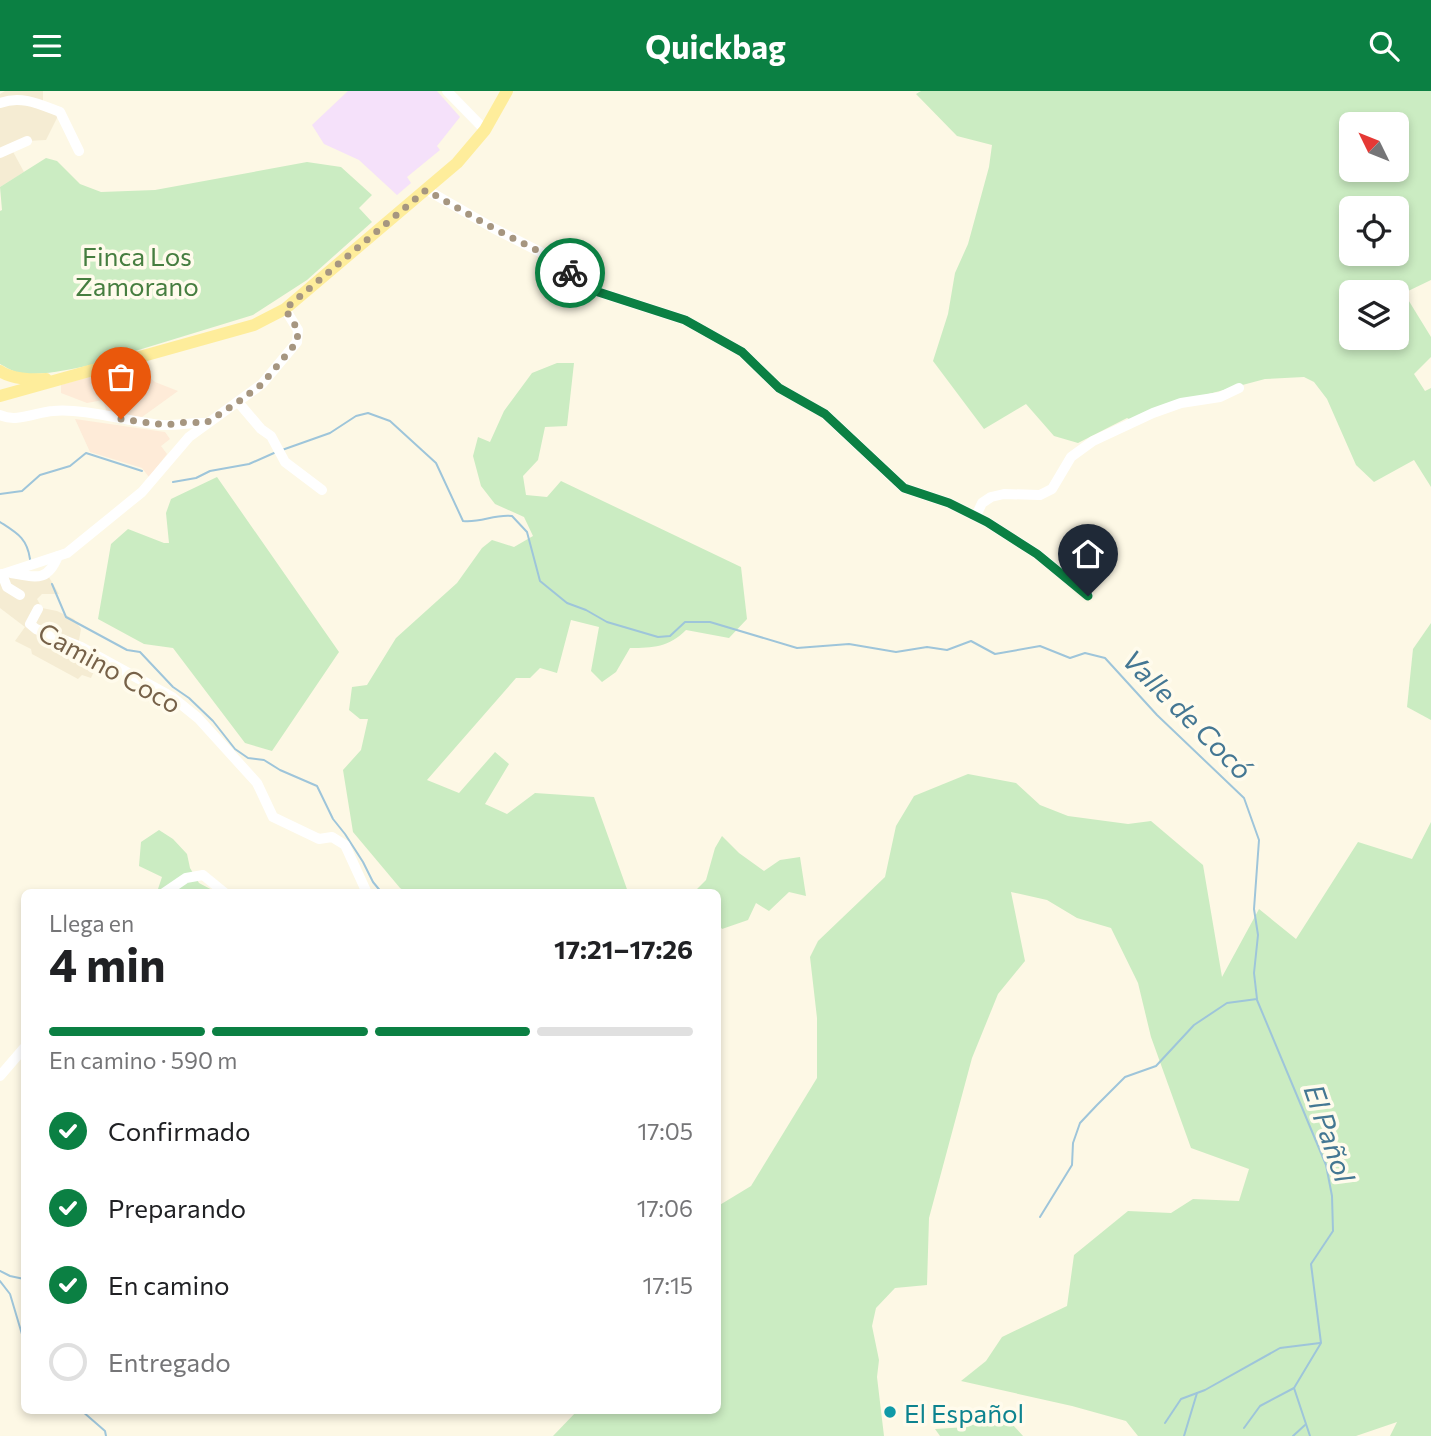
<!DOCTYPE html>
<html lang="es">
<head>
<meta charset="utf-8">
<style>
  body { margin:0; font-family:Commissioner,sans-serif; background:#f6f6f6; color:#202124; height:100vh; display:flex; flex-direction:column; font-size:26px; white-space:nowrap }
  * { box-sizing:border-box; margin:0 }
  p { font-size:23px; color:#757577 }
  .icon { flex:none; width:38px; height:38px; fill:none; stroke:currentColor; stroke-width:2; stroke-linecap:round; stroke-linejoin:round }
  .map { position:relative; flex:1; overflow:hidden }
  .drawer { position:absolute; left:21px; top:798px; width:700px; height:525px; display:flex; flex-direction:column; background:#fff; border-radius:10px; box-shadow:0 4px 10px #0003 }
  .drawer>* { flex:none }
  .needle { width:46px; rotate:313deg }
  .fabs { position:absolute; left:1339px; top:21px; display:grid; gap:14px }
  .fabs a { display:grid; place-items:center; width:70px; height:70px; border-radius:10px; background:#fff; box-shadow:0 4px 10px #0003; font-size:35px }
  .pin { position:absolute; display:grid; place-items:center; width:60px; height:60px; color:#fff; margin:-72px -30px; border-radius:50% 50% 50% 0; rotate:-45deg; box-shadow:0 0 7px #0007 }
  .pin .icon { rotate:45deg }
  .courier { position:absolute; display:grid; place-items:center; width:70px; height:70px; margin:-35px; border:5px solid #0b8043; border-radius:50%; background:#fff; color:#222; box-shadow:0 2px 9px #0007 }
  .head em { font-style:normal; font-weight:700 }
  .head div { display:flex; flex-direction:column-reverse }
  .head { display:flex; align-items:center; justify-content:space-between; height:119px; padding:0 28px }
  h1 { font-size:46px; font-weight:700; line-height:52px }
  .bar { display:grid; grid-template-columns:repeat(4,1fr); gap:10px 7px; align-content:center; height:84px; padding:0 28px }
  .bar i { height:9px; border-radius:5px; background:#e0e0e0 }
  .bar .active { background:#0b8043 }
  .bar p { grid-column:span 4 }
  ol { padding:0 28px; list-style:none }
  li { display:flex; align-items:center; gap:21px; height:77px }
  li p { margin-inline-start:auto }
  li .icon { padding:7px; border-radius:50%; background:#0b8043; color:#fff; stroke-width:4 }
  li:last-child { color:#757577 }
  li i { width:38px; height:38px; border:4px solid #e0e0e0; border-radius:50% }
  header { display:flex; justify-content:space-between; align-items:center; height:91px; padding:0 28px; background:#0b8043; color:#fff; font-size:32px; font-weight:700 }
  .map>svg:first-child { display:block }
</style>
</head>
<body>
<header><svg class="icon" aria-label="menu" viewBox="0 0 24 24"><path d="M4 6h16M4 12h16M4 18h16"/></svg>Quickbag<svg class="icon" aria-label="search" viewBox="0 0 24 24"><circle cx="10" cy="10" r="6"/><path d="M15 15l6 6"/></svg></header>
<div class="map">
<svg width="1431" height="1345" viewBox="0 0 1431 1345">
  <rect width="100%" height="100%" fill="#fdf8e5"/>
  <!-- residential -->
  <g fill="#f5ecd3">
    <polygon points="5,0 43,0 43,14 60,21 46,49 27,50 11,57 24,81 0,96 0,3"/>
    <polygon points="47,483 59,503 42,503 37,508 42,517 57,520 74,528 81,538 78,555 100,567 91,587 82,584 78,588 32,563 31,558 15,550 25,536 0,517 0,484"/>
  </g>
  <!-- commercial -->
  <g fill="#feebd8">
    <polygon points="146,270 148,285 155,291 178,300 142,326 107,322 103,309 87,312 61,302 61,294"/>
    <polygon points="75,328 165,341 170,348 161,355 167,363 149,386 142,377 90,361"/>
  </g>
  <!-- education -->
  <polygon fill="#f5e1fa" points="348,0 437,0 460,26 437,55 440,59 407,86 411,92 397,104 359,69 324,53 312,34"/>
  <!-- green -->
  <g fill="#cbecc2" fill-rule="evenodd">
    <path d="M921,0H1431V189L1404,202L1431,246V266L1414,283L1425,300L1431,297V396L1414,369L1374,391L1356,374L1327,308L1314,291L1304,286L1265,288L1171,313L1135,331L1127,327L1078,352L1054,345L1026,313L984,338L933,270L948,223L955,182L968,153L989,76L992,54L957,45L916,3ZM1351,33H1396V79H1351ZM1351,117H1396V163H1351ZM1351,201H1396V247H1351Z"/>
    <path d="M46,67L57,70L80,93L101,101L155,99L307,71L341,76L372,104L359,117L372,131L307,189L253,224L132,261C112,271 42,287 20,282C13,281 6,276 0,273V120L2,119L0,96Z"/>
    <path d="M557,272H574L567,335L545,336L538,369L523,385L526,404L547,406L561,390L741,476L747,528L729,547L686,539C669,556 653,557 630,557L616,581L602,591L591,580L599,536L571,529L557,582L540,577L530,587H516L427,689L459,702L495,661L509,673L485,713L507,723L535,702L594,706L628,801H406L400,797L353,741L343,679L361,659L368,628H360L349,619L352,596L367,594L396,547L457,492L482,457L492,449L514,456L533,445L524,426L495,413L481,395L473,365L478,346L490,351L504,320L532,282Z"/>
    <polygon points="217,386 339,561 272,660 245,652 173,557 144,553 98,528 111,453 128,438 164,452 169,452 166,422 171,408"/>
    <polygon points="1431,532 1431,629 1407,616 1413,558"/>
    <polygon points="968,683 1016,692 1040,714 1068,725 1128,733 1151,730 1203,774 1222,886 1259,818 1296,848 1358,751 1412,768 1431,731 1431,1345 1390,1345 1397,1331 1356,1345 1138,1345 1126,1330 1072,1315 961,1290 986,1270 1002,1246 1067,1215 1074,1164 1128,1120 1171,1122 1193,1108 1239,1110 1249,1078 1191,1057 1151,946 1138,892 1111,837 1077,827 1047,809 1011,801 1025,870 998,903 972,967 929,1127 927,1194 895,1197 876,1217 872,1235 879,1269 877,1286 884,1345 553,1345 577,1320 718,1320 718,1115 751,1095 817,987 817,927 810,866 818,850 885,786 896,735 914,705"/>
    <polygon points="159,739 173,748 187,763 190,777 199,792 216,801 157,801 162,786 139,775 141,751"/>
    <polygon points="722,745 739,762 764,780 780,769 800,766 806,805 789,801 769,820 756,812 748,829 722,838 718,832 718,802 694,801 706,789 715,757"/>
    <polygon points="1002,1322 1023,1345 940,1345 935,1338 967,1336"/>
  </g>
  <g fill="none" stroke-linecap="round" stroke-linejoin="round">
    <!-- stream -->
    <g stroke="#9ec5da" stroke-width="2">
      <path d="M282,359L330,342L356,325L368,322L390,330L436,372L463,430C481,432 494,423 512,425L527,441L540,490L567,512L586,519L607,531L658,546L670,545L685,531H710L797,557L849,553L896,561L927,556L947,559L971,550L995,563L1040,555L1070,567L1085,562L1105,567L1157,624L1244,707L1259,749L1254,818L1258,844L1254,882L1257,908L1227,912L1194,934L1156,975L1125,986L1097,1014L1080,1032L1073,1052L1072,1074L1040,1126"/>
      <polyline points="173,391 196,387 210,380 249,373 274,362"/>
      <polyline points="0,403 22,400 40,384 70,375 86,362 142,380"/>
      <path d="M0,431C17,442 27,447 30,468"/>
      <polyline points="52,493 66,526 127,559 140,561 173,596 189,607 213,630 235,658 248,667 264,669 280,679 317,695 333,728 345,743 363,771 373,791 382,802"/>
      <polyline points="1257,909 1326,1074 1332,1105 1333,1140 1311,1173 1321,1252 1294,1297 1310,1345"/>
      <polyline points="0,1180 10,1185 24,1188"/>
      <polyline points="0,1190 10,1203 24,1250"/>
      <polyline points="82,1320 105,1340 106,1345"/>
      <polyline points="1165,1332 1181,1308 1205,1299 1280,1257 1320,1252"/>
      <polyline points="1244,1337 1260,1315 1294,1297"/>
      <polyline points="1184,1345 1197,1302"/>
      <polyline points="1293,1345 1305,1334"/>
    </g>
    <!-- minor -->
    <g stroke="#fff" stroke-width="10">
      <polyline points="447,0 485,39"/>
      <path d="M0,12C21,4 39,13 60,21L79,60"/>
      <polyline points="0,62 27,50"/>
      <polyline points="427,99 493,137 552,167 589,198 685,229 742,261 779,297 825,323 904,397 949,412 987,431 1037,463 1088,504"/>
      <polyline points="238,311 261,338 271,345 285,371 322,399"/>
      <path d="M0,324C16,332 37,321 53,320C85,317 129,331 162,334C176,335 191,331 206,332"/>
      <polyline points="976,425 982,412 991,406 1004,403 1040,404 1052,398 1071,366 1093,350 1153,322 1181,312 1220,306 1239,297"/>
      <path d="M11,482C35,486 47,492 58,465"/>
      <polyline points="2,483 7,496 20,504"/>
      <polyline points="0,484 67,462 142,401 189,346 262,293 297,251 298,239 285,218"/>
      <polyline points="38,518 30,533 36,538 81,556 172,606 198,627 257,692 273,726 319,748 332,746 345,754 367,802"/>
      <polyline points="164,802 186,787 203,784 225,802"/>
      <polyline points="0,985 24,957"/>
    </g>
    <!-- major -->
    <g stroke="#feed9b" stroke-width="12">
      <path d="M0,280C11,288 32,289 46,288"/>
      <polyline points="0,305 254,234 285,218 457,72 485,39 507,0"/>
    </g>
  </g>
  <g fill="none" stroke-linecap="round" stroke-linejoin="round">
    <!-- done -->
    <polyline stroke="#a69680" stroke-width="7" stroke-dasharray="0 12.6" points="121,328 165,334 187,331 206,332 238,311 262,293 297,251 298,239 285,218 426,99 493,137 552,167 570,182"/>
    <!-- route -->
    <polyline stroke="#0b8043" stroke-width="9" points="570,182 589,198 685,229 742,261 779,297 825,323 904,397 949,412 987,431 1037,463 1088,505"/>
  </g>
  <!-- markers -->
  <circle fill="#0f9aa8" stroke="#fffbec" stroke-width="2.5" cx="890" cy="1321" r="7"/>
  <g text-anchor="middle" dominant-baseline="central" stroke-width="7" stroke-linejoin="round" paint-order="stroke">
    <!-- park labels -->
    <g font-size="26" fill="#467e40" stroke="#fffbec">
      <text x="137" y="164">Finca Los<tspan x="137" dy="30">Zamorano</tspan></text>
    </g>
    <!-- street labels -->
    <g font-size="26" fill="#776249" stroke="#fffbec">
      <text transform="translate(110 576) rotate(29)">Camino Coco</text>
    </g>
    <!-- culture labels -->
    <g font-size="26" fill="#0d838f" stroke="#fffbec" text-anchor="start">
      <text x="904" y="1321">El Español</text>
    </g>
    <!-- water labels -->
    <g font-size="28" font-style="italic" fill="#447793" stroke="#fffbec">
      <text transform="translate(1188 623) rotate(45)">Valle de Cocó</text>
      <text transform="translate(1330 1042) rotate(71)">El Pañol</text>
    </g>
  </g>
</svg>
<div class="fabs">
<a><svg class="needle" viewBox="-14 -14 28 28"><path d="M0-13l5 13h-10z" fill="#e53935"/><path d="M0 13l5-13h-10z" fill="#757577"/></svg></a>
<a><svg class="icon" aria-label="locate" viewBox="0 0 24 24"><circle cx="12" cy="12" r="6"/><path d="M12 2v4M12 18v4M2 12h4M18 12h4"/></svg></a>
<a><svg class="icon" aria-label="layers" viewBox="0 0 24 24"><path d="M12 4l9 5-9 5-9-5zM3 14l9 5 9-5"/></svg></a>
</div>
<div class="pin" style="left:121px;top:328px;background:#ea580c"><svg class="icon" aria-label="bag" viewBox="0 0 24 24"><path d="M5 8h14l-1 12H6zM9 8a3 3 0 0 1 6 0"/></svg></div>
<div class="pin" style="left:1088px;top:505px;background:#1f2937"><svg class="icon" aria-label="home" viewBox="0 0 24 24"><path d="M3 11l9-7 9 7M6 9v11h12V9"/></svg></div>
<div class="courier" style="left:570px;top:182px"><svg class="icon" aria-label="bike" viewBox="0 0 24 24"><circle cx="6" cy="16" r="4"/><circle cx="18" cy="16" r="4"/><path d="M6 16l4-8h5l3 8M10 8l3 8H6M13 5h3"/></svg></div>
<section class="drawer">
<div class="head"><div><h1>4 min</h1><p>Llega en</p></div><em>17:21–17:26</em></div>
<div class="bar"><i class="active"></i><i class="active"></i><i class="active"></i><i></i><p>En camino · 590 m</p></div>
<ol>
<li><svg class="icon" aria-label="check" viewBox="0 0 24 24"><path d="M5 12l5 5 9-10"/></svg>Confirmado<p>17:05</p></li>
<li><svg class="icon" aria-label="check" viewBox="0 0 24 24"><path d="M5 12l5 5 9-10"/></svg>Preparando<p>17:06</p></li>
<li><svg class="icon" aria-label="check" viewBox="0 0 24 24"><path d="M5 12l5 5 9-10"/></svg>En camino<p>17:15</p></li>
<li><i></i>Entregado</li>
</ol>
</section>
</div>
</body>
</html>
